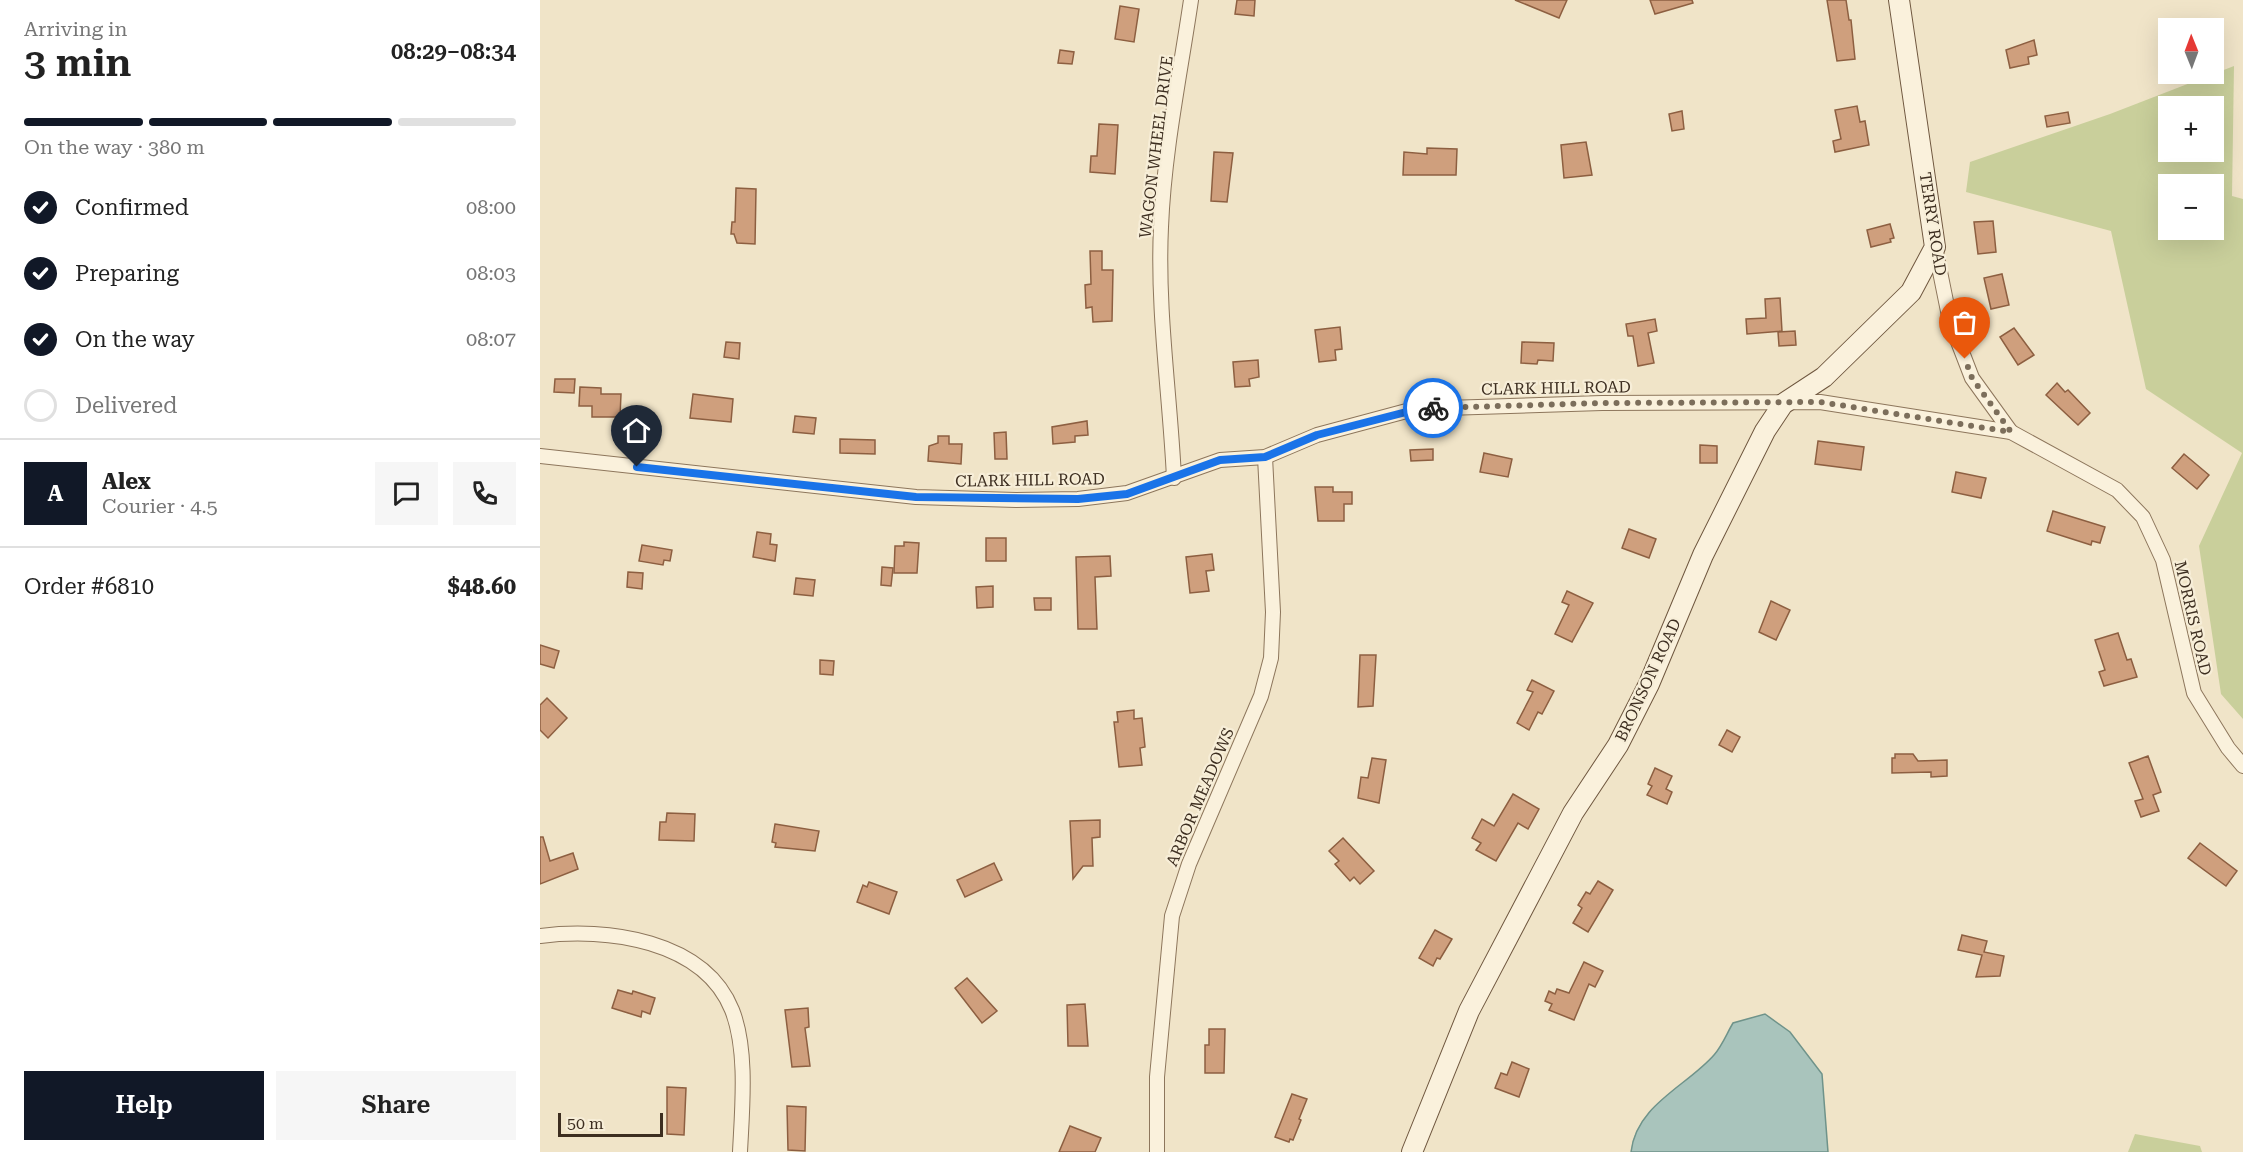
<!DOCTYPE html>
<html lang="en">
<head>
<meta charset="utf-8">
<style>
  body { margin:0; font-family:"Roboto Serif",serif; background:#f6f6f6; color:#222; height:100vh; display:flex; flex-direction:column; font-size:22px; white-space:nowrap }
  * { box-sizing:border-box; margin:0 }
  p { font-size:20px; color:#767676 }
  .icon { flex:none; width:33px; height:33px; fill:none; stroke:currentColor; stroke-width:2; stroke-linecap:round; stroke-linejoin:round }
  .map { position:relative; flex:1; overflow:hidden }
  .details { display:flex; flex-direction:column; background:#fff; width:540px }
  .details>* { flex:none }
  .needle { width:39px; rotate:359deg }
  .tools { position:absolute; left:1618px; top:18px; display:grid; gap:12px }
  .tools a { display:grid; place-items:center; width:66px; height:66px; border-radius:0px; background:#fff; box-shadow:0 6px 24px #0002; font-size:30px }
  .scale { position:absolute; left:18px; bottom:15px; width:105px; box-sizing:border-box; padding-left:6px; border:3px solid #3d2e20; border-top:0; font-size:16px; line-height:21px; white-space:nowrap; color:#3d2e20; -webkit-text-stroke:4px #f7eed8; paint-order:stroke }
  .pin { position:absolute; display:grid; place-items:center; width:51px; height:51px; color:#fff; margin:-62px -26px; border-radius:50% 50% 50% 0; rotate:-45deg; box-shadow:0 0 6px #0007 }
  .pin .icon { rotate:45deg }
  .courier { position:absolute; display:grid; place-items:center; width:60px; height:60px; margin:-30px; border:4px solid #1a73e8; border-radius:50%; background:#fff; color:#222; box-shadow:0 2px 8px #0007 }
  .headline em { font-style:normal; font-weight:600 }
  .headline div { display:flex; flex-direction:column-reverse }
  .headline { display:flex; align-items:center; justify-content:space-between; height:102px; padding:0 24px }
  h1 { font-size:39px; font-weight:600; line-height:45px }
  .bar { display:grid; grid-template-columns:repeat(4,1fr); gap:9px 6px; align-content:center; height:72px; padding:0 24px }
  .bar i { height:8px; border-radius:4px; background:#e0e0e0 }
  .bar .current { background:#111827 }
  .bar p { grid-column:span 4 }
  .line { display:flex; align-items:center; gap:15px; padding:0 24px; border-top:2px solid #e0e0e0 }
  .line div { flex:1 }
  .round { display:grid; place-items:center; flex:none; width:63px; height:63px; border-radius:0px; background:#f6f6f6 }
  ol { padding:0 24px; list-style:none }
  li { display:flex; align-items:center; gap:18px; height:66px }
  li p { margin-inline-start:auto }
  li .icon { padding:6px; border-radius:50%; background:#111827; color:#fff; stroke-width:4 }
  li:last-child { color:#767676 }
  li i { width:33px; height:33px; border:3px solid #e0e0e0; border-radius:50% }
  .cta { display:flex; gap:12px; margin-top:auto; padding:12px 24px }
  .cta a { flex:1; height:69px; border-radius:0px; background:#111827; color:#fff; font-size:24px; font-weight:600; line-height:69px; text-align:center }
  .cta a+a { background:#f6f6f6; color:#222 }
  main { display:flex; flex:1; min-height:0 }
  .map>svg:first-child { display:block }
</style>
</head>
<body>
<main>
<section class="details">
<div class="headline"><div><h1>3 min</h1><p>Arriving in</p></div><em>08:29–08:34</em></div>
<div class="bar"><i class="current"></i><i class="current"></i><i class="current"></i><i></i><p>On the way · 380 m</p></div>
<ol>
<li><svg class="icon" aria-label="check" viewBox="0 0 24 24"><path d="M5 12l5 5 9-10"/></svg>Confirmed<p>08:00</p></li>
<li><svg class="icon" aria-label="check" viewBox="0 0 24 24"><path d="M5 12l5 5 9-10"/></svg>Preparing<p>08:03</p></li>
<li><svg class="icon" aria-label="check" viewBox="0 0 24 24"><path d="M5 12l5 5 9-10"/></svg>On the way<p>08:07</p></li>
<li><i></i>Delivered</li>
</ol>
<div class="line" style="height:108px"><b class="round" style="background:#111827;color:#fff">A</b><div><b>Alex</b><p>Courier · 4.5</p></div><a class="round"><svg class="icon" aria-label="chat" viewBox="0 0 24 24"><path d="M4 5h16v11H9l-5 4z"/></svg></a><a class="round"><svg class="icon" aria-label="phone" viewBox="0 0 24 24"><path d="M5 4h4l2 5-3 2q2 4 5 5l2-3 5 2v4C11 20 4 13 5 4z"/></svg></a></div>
<div class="line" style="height:78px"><div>Order #6810</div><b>$48.60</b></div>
<div class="cta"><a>Help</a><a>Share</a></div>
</section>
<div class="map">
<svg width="1703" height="1152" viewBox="0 0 1703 1152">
  <rect width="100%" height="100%" fill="#f0e4c8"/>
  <!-- green -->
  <g fill="#c9cf9b" fill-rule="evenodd">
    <path d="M1694,66L1692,196L1703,199V719L1681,694L1659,546L1702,453L1606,389L1571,231L1426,192L1430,162L1570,114ZM1674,106V152H1629V106ZM1674,184V230H1629V184Z"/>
    <polygon points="1595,1134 1660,1146 1662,1152 1588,1152"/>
  </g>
  <!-- water -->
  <path fill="#a9c4bc" stroke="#6f938a" stroke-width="1.5" d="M1225,1014L1250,1032L1282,1074L1288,1152H1091C1096,1105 1147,1086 1174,1055C1182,1046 1187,1033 1193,1023Z"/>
  <!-- building -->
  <g fill="#cf9f7d" stroke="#8d5f41" stroke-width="1.5">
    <polygon points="697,0 715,0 714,16 695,14"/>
    <polygon points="975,0 1027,0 1019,18"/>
    <polygon points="1110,0 1152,0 1153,3 1115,14"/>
    <polygon points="1287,0 1306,0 1309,20 1311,20 1315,59 1297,61"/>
    <polygon points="580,6 599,9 594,42 575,39"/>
    <polygon points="1494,40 1497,55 1488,57 1489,64 1470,68 1466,50"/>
    <polygon points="520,50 534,52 532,64 518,63"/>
    <polygon points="1317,106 1320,122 1325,121 1329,145 1295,152 1293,141 1301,139 1295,110"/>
    <polygon points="1142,111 1144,129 1132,131 1129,114"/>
    <polygon points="1528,112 1530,123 1507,127 1505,116"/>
    <polygon points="559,124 578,125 575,174 550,172 551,156 557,156"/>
    <polygon points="1046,142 1052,175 1024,178 1021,145"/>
    <polygon points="887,148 917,149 916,175 863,175 864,152 887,154"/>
    <polygon points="674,152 693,153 687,202 671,201"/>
    <polygon points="196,188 216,189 215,244 197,243 194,234 191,234 192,222 195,222"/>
    <polygon points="1453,221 1456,252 1438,254 1434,222"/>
    <polygon points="1350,224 1354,238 1350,239 1351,242 1331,247 1327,230"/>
    <polygon points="550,251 562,251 562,270 573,270 572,321 553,322 552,307 546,308 545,285 551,284"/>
    <polygon points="1462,274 1469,305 1451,309 1444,278"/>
    <polygon points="1240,298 1242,331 1207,334 1206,319 1226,318 1225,299"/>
    <polygon points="1115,319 1117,331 1108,333 1114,363 1098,366 1093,336 1088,336 1086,324"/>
    <polygon points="800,327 802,349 795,350 796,360 779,362 775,330"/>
    <polygon points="1474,328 1494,355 1478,365 1460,337"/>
    <polygon points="1255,331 1256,345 1239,346 1238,332"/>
    <polygon points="186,342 200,343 199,359 184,357"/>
    <polygon points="982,342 1014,343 1013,361 998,360 997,364 981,363"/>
    <polygon points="718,360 719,377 709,379 710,386 695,387 693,362"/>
    <polygon points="15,379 35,379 34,393 14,392"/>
    <polygon points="1517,383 1525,392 1528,390 1550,413 1538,425 1506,395"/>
    <polygon points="40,387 61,388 61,394 81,394 80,417 52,417 52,406 39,406"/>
    <polygon points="153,394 193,399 191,422 150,418"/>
    <polygon points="255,416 276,418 274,434 253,432"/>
    <polygon points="547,421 548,435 535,436 535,442 513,444 512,427"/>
    <polygon points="466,432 467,459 455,459 454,433"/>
    <polygon points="398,436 409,436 409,444 422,444 421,464 388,461 389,446 398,443"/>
    <polygon points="300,439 335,440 335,454 300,453"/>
    <polygon points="1278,441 1324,447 1321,470 1275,464"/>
    <polygon points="1160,445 1177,446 1177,463 1160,463"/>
    <polygon points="893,449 893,460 871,461 870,450"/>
    <polygon points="944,453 972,459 968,477 940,472"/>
    <polygon points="1644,454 1669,475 1657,489 1632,468"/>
    <polygon points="1416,472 1446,478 1441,498 1412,492"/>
    <polygon points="775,487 793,487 793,492 812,492 812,504 804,504 804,521 778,521"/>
    <polygon points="1513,511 1565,527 1560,543 1552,541 1551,545 1507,531"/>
    <polygon points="1089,529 1116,539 1109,558 1082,548"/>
    <polygon points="217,532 231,534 230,544 237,545 235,561 213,557"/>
    <rect x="446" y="538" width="20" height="23"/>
    <polygon points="364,542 379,543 377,573 354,573 355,546 364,546"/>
    <polygon points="102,545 132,550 130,561 124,560 123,565 99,561"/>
    <polygon points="672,554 674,570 666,571 669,591 650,593 646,557"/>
    <polygon points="570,556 571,576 555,577 557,629 538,629 536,557"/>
    <polygon points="342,567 353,568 351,586 341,585"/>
    <polygon points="88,572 103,573 102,589 87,587"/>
    <polygon points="256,578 275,580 273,596 254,594"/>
    <polygon points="453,586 453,607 437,608 436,587"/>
    <polygon points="1027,591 1053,603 1032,642 1015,634 1029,605 1022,602"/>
    <polygon points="494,598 511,598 511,610 495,610"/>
    <polygon points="1231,601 1250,610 1236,640 1219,632"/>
    <polygon points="1578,633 1587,660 1591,659 1597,677 1564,686 1559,672 1565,670 1555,640"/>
    <polygon points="0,645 19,651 14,668 0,664"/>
    <polygon points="820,655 836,655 833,706 818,707"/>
    <polygon points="280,660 294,661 293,675 280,674"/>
    <polygon points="992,680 1014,691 1002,714 998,712 989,730 977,723 993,692 987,690"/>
    <polygon points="7,698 27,718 8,738 0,730 0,705"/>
    <polygon points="594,710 594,719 602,718 605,747 600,748 602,765 579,767 574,722 578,722 577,712"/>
    <polygon points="1187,730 1200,737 1192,752 1179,745"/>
    <polygon points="1355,754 1373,754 1378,761 1407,760 1407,776 1391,777 1391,772 1352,773 1352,758 1355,758"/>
    <polygon points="1608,756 1621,792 1613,795 1619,811 1601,817 1595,801 1603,799 1589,763"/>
    <polygon points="832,758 846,760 839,803 818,798 821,777 828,778"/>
    <polygon points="1115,768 1132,776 1126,789 1132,792 1127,804 1107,795 1112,786 1108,784"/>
    <polygon points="973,794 999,809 988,829 978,823 956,861 936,850 941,843 932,838 942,819 954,826"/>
    <polygon points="127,813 155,814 154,841 119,840 120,822 126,822"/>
    <polygon points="560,820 560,837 552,838 553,866 543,866 533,879 530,821"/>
    <polygon points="235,824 279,831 275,851 235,847 236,843 232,842"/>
    <polygon points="0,837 3,837 10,861 33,853 38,869 0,884"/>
    <polygon points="803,838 834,871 820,884 814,877 810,881 795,864 799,861 789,851"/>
    <polygon points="1660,843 1697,871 1686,886 1648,858"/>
    <polygon points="454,863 462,880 425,897 417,880"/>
    <polygon points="1058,881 1073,890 1048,932 1033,923 1042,908 1038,905 1046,892 1050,894"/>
    <polygon points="329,882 357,892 349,914 317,902 323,885 327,887"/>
    <polygon points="895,930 912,939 900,959 897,958 893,966 879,958"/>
    <polygon points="1422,935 1447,941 1444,952 1464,956 1460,976 1436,977 1442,955 1418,950"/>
    <polygon points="1044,962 1063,971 1055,987 1049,984 1034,1020 1009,1010 1012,1004 1005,1001 1009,991 1015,994 1017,989 1029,993"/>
    <polygon points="427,978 457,1011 442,1023 415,988"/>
    <polygon points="78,990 92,994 93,991 115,998 110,1014 102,1011 101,1017 72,1008"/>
    <polygon points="545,1004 548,1046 528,1046 527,1005"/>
    <polygon points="268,1008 269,1027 265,1028 270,1066 252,1067 245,1010"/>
    <polygon points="669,1029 685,1029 684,1073 665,1073 665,1045 669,1045"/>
    <polygon points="972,1062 989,1069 979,1097 955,1088 961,1073 967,1075"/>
    <polygon points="127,1087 146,1088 144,1135 127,1134"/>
    <polygon points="752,1094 767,1099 759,1119 761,1120 753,1140 750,1139 749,1142 735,1137"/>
    <polygon points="247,1106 266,1107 265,1151 248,1150"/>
    <polygon points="530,1126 561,1138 555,1152 519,1152"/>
  </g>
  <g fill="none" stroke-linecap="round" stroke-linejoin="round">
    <!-- street casing -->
    <g stroke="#8d765c" stroke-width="16">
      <g id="street">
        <polyline points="1395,247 1410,321 1432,378 1471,432"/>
        <polyline points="0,456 376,497 476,500 538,499 587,493 680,460 725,457 777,435 874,409 1062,403 1280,402 1471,432 1577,490 1603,517 1623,560 1654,693 1688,748 1703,766"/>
        <path d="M634,478C630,394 617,311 621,227C624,151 640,75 651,0"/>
        <path d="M0,936C66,927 164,940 192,1010C208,1050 202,1110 200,1152"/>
        <polyline points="617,1152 617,1077 632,916 649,864 721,696 731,658 733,612 725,457"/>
      </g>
    </g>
    <!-- secondary casing -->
    <g stroke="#6f573f" stroke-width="22">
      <polyline id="secondary" points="872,1152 929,1011 1033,813 1078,745 1109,684 1163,555 1225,431 1243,404 1284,377 1371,292 1395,247 1359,0"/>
    </g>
    <!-- street -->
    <use href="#street" stroke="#faf1dc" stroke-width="14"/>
    <!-- secondary -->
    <use href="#secondary" stroke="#faf1dc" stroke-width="20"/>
  </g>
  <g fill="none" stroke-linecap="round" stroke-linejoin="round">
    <!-- done -->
    <polyline stroke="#7c6e5b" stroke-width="6" stroke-dasharray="0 10.8" points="893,408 1062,403 1280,402 1471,432 1432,378 1425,359"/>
    <!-- route -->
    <polyline stroke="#1a73e8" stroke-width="8" points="97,467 376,497 538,499 587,494 680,460 725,457 777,435 874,410 893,408"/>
  </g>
  <g text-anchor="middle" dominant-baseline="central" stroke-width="4.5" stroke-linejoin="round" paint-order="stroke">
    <!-- street labels -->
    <g font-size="16" fill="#3d2e20" stroke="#f7eed8">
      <text transform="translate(616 147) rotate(-83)">WAGON WHEEL DRIVE</text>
      <text transform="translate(1393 224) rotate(81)">TERRY ROAD</text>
      <text transform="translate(1016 388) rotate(-1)">CLARK HILL ROAD</text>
      <text transform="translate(490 480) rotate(-1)">CLARK HILL ROAD</text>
      <text transform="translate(1653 618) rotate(77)">MORRIS ROAD</text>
      <text transform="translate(1108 680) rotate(-65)">BRONSON ROAD</text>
      <text transform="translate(660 797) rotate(-67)">ARBOR MEADOWS</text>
    </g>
  </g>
</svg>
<div class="tools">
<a><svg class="needle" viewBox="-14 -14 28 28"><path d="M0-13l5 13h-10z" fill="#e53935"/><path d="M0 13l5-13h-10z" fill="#767676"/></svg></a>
<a>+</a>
<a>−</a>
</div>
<div class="scale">50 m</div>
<div class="pin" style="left:1425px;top:359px;background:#ea580c"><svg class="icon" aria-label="bag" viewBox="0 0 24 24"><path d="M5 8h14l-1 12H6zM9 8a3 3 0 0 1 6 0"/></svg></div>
<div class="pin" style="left:97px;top:467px;background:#1f2937"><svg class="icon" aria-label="home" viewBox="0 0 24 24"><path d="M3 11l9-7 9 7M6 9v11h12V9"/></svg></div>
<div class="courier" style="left:893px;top:408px"><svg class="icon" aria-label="bike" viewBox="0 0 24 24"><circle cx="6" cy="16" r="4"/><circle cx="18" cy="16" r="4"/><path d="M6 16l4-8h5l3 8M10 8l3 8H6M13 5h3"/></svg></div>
</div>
</main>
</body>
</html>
